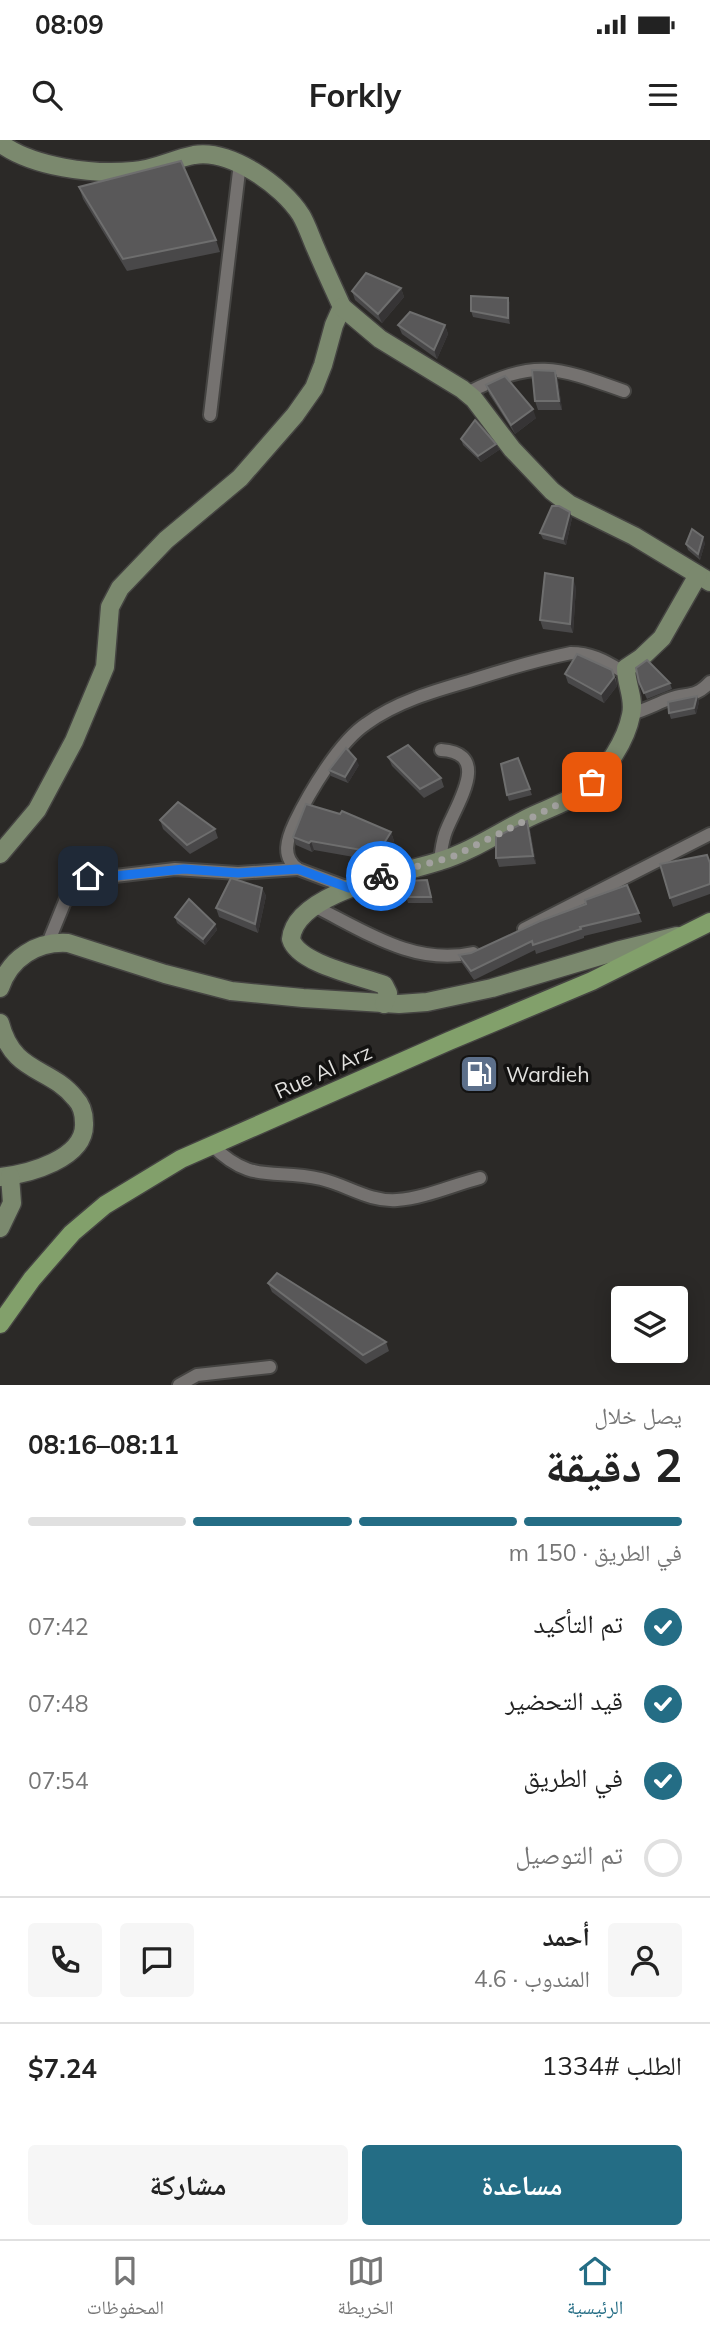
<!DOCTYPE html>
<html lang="ar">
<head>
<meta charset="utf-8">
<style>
  body { margin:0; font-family:Mulish,"Noto Naskh Arabic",sans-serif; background:#f6f6f6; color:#222; direction:rtl; height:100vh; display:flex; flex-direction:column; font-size:26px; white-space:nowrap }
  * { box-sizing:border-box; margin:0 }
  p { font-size:23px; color:#767676 }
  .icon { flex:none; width:38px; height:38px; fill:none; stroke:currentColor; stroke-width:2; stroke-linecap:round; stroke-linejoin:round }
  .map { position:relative; height:1245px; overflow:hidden; direction:ltr }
  .details { display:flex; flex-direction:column; background:#fff; flex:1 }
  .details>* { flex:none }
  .controls { position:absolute; left:611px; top:1146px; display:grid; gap:14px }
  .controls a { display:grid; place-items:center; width:77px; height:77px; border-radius:7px; background:#fff; box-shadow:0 4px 18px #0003; font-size:35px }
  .pin { position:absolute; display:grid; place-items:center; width:60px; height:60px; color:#fff; margin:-30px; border-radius:14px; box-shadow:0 4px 10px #0006 }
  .courier { position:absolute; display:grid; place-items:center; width:70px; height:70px; margin:-35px; border:5px solid #1a73e8; border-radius:50%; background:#fff; color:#222; box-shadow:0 2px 9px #0007 }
  .summary em { font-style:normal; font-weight:700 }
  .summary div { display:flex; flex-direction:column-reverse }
  .summary { display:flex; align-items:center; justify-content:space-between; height:119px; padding:0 28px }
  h1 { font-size:46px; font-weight:700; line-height:52px }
  .bar { display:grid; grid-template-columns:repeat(4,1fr); gap:10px 7px; align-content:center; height:84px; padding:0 28px }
  .bar i { height:9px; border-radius:5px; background:#e0e0e0 }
  .bar .on { background:#246d85 }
  .bar p { grid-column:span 4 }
  .line { display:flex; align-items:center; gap:18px; padding:0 28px; border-top:2px solid #e0e0e0 }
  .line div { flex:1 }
  .round { display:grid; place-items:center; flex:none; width:74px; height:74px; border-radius:7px; background:#f6f6f6 }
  ol { padding:0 28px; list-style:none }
  li { display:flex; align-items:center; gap:21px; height:77px }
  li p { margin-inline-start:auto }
  li .icon { padding:7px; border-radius:50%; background:#246d85; color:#fff; stroke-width:4 }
  li:last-child { color:#767676 }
  li i { width:38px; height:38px; border:4px solid #e0e0e0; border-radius:50% }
  .button { display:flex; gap:14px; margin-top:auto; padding:14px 28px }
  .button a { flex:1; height:80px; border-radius:7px; background:#246d85; color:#fff; font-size:28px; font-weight:700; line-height:80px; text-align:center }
  .button a+a { background:#f6f6f6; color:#222 }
  .status { display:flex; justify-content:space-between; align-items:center; height:49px; padding:0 35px; background:#fff; direction:ltr }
  .status svg { height:19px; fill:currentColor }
  header { display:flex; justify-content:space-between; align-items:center; height:91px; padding:0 28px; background:#fff; font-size:32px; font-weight:700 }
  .tab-bar { display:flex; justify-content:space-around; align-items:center; height:98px; border-top:2px solid #e0e0e0; background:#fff; font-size:19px; color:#767676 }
  .tab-bar a { display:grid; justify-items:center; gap:4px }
  .tab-bar .on { color:#246d85 }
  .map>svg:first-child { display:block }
</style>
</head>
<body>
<div class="status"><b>08:09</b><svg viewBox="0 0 49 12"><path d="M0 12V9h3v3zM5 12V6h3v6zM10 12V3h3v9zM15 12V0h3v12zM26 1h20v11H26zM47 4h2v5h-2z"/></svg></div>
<header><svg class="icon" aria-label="menu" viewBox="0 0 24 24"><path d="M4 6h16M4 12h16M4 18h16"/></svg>Forkly<svg class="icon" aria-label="search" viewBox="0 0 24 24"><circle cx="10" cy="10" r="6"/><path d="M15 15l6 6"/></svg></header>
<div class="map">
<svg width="710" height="1245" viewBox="0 0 710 1245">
  <rect width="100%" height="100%" fill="#2b2927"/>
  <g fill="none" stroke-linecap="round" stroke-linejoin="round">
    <!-- street casing -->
    <g stroke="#454442" stroke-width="16">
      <g id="street">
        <path d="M467,253C535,219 554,226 624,251"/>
        <polyline points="210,275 240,23"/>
        <path d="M631,574C645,570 656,564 669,559C687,552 694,559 710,542"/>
        <path d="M440,721C441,712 442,703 445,694C453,669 495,613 441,610"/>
        <path d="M349,748L298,729C281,717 287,699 295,682C309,653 339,602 366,584C396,562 434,551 469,541C503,530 537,520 571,513C590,513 604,520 620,530L626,528"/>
        <path d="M316,767C366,792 415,826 473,813"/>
        <polyline points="524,789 710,694"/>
        <polyline points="48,803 72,744 76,737 80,736 115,736 175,729 238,733 298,729"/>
        <path d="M212,1005C251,1045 274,1028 321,1039C347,1045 369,1062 397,1060C425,1058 453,1045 480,1038"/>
        <polyline points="179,1245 197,1235 270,1227"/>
      </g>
    </g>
    <!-- secondary casing -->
    <g stroke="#454442" stroke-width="21">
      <g id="secondary">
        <path d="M0,3C32,27 93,35 133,31C154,30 173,19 194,15C230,9 282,45 301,75C307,85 311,98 316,109C324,128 333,147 342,167L334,185L323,225L314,248L295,275L240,338L166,400L120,448L110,467L105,527L74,601L37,670L0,714"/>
        <polyline points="342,167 380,199 462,249 474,259 512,309 552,351 569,364 634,396 710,442"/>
        <path d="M0,848C10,818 37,801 68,803L165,834L231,851L303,858L399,864L427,862L492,848L620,810L677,796"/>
        <path d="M384,864L388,853L384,845C361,836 298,824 291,799C295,752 404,733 440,721C470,712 498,693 526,679C545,669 571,662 587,647C607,629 626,601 631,575C635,558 626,545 626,528L641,518L662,498L698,435"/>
        <path d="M0,883C13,934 49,926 75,958C81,964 84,974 84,983C86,1019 28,1034 0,1037"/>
        <polyline points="0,1088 12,1063 10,1036"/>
      </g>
    </g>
    <!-- primary casing -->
    <g stroke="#454442" stroke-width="21">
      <polyline id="primary" points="0,1184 32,1139 72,1093 105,1065 181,1019 449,901 592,841 710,782"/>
    </g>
    <!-- street -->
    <use href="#street" stroke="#757270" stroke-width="12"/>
    <!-- secondary -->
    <use href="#secondary" stroke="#7b896e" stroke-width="18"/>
    <!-- primary -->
    <use href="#primary" stroke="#82a06b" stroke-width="18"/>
  </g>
  <!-- wall -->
  <g fill="#494849">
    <polygon points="79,47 216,100 220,112 127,131 83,59"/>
    <polygon points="401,148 404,157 382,183 355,160 352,151"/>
    <polygon points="508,158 510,164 510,184 473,177 471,171"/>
    <polygon points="398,185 445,185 448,194 437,219 402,194"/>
    <polygon points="555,231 558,240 562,270 538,270 535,261"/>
    <polygon points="486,245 536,278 515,294 489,254"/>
    <polygon points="461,299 496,304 499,310 481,322 463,305"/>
    <polygon points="572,378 566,405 543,399 540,393"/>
    <polygon points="705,403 700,420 688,410 686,404"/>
    <polygon points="576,447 573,493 543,489 540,480"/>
    <polygon points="565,534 616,538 617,546 604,563 568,543"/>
    <polygon points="639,542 670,543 672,549 647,559"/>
    <polygon points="697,556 699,562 696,574 671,579 669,573"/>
    <polygon points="388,617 441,638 444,647 424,658 392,626"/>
    <polygon points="518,618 532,655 509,661 507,655"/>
    <polygon points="359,625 348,643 331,636 329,630"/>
    <polygon points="160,680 215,689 218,698 190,714 163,689"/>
    <polygon points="530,690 536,724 499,727 496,718"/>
    <polygon points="391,692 394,701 382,722 314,710 312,712 296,705 293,697"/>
    <polygon points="710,723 710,754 673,767 670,758"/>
    <polygon points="427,740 433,763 408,763 406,757"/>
    <polygon points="627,745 642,782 584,796 584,798 536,814 535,810 474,840 462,823 459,815 471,813"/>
    <polygon points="262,748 266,756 258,793 219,777 216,768"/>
    <polygon points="175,777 215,784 217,790 205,805 177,783"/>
    <polygon points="268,1143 386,1202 389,1211 366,1224 272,1152"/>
  </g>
  <!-- shaded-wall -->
  <g fill="#363435">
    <polygon points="401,148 404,157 382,183 378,174"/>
    <polygon points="508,158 510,164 510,184 508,178"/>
    <polygon points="445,185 448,194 437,219 434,210"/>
    <polygon points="555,231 558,240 562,270 559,261"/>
    <polygon points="533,269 536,278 515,294 511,285"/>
    <polygon points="496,304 499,310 481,322 478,316"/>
    <polygon points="570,372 572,378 566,405 563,399"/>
    <polygon points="703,397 705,403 700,420 698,414"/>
    <polygon points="573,438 576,447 573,493 570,484"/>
    <polygon points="612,530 617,546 604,563 601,554"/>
    <polygon points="697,556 699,562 696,574 694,568"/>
    <polygon points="356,619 359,625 348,643 345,637"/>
    <polygon points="527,681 530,690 536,724 533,716"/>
    <polygon points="391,692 394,701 382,722 378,713"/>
    <polygon points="311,701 314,710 312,712 309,703"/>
    <polygon points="262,748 266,756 258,793 255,784"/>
    <polygon points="215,784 217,790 205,805 203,799"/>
  </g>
  <!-- building -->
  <g fill="#595859" stroke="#6e6e6e" stroke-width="2">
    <polygon points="181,21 216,100 123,119 79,47"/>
    <polygon points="366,133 401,148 378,174 352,151"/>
    <polygon points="471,156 508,158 508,178 471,171"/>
    <polygon points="410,172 445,185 434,210 398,185"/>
    <polygon points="532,230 555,231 559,261 535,261"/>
    <polygon points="505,236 533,269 511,285 486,245"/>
    <polygon points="475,280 496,304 478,316 461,299"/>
    <polygon points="552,366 559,366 570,372 563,399 540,393"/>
    <polygon points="692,389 703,397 698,414 686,404"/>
    <polygon points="545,433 573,438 570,484 540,480"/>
    <polygon points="577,514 612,530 614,537 601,554 565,534"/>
    <polygon points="647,520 670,543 644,553 639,542 636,528"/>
    <polygon points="697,556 694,568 669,573 668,562"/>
    <polygon points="408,605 441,638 420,649 388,617"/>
    <polygon points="346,608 356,619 345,637 329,630"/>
    <polygon points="518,618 530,649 507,655 501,624"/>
    <polygon points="178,662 215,689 187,705 160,680"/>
    <polygon points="306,664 340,674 342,671 391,692 378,713 311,701 309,703 293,697"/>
    <polygon points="527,681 533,716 496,718 496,697"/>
    <polygon points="707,715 710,723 710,744 670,758 660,724"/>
    <polygon points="231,738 262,748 255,784 216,768"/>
    <polygon points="427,740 431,757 406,757 407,741"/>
    <polygon points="627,745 639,773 580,787 581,789 533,805 532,801 471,831 459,815 471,813 540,781 586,764 585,760"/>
    <polygon points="189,759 215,784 203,799 175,777"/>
    <polygon points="277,1133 386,1202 363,1215 268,1143"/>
  </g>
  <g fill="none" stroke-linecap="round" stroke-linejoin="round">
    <!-- done -->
    <polyline stroke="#a2a19f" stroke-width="7" stroke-dasharray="0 12.6" points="381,736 452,717 573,657 592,642"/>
    <!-- route -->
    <polyline stroke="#1a73e8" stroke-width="9" points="88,736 115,736 184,729 238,733 298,729 349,748 381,736"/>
  </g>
  <!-- icons -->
  <defs>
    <g id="fuel-square" transform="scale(2.0125)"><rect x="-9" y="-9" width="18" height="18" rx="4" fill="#5c6f8a" stroke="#131211"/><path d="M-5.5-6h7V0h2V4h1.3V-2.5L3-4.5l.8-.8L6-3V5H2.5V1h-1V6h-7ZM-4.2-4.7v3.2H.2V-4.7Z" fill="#fff"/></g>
  </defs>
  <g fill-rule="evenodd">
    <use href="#fuel-square" x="479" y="934"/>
  </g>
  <g text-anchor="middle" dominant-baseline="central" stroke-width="7" stroke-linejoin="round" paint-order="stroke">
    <!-- street labels -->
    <g font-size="21" fill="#e2e1df" stroke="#131211">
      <text transform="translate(323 931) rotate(-24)">Rue Al Arz</text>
    </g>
    <!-- poi labels -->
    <g font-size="21" fill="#e2e1df" stroke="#131211" text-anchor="start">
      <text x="506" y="934">Wardieh</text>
    </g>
  </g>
</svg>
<div class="controls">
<a><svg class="icon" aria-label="layers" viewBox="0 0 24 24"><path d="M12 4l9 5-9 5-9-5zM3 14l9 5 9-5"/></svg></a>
</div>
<div class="pin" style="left:592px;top:642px;background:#ea580c"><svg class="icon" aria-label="bag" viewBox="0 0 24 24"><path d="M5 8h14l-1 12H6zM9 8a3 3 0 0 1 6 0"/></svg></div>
<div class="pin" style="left:88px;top:736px;background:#1f2937"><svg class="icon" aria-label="home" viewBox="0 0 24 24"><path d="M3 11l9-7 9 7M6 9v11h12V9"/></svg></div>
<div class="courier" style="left:381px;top:736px"><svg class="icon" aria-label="bike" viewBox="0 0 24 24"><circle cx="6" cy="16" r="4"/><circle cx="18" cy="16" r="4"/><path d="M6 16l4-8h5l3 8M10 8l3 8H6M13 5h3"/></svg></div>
</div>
<section class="details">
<div class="summary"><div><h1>2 دقيقة</h1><p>يصل خلال</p></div><em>08:11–08:16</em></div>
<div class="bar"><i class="on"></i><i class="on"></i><i class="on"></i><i></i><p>في الطريق · 150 m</p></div>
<ol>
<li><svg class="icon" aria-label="check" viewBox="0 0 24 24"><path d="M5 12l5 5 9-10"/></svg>تم التأكيد<p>07:42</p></li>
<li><svg class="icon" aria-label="check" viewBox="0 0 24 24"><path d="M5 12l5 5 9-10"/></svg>قيد التحضير<p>07:48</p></li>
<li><svg class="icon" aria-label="check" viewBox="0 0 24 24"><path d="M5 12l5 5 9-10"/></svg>في الطريق<p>07:54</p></li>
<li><i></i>تم التوصيل</li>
</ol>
<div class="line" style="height:126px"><a class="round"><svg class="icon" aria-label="person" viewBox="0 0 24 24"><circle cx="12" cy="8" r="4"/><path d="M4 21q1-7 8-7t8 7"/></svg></a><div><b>أحمد</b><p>المندوب · 4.6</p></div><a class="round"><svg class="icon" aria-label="chat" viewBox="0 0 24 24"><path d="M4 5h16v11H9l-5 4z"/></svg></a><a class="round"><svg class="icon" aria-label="phone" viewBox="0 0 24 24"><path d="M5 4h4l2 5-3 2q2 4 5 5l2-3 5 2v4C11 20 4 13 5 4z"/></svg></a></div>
<div class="line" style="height:91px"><div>الطلب #1334</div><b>$7.24</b></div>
<div class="button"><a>مساعدة</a><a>مشاركة</a></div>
</section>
<nav class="tab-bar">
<a class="on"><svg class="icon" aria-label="home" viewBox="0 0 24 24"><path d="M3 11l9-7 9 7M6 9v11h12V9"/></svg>الرئيسية</a>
<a><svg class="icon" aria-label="map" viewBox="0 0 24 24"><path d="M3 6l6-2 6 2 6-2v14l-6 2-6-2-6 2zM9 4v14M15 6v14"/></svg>الخريطة</a>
<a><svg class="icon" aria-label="saved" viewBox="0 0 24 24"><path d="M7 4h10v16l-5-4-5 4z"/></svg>المحفوظات</a>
</nav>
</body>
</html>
